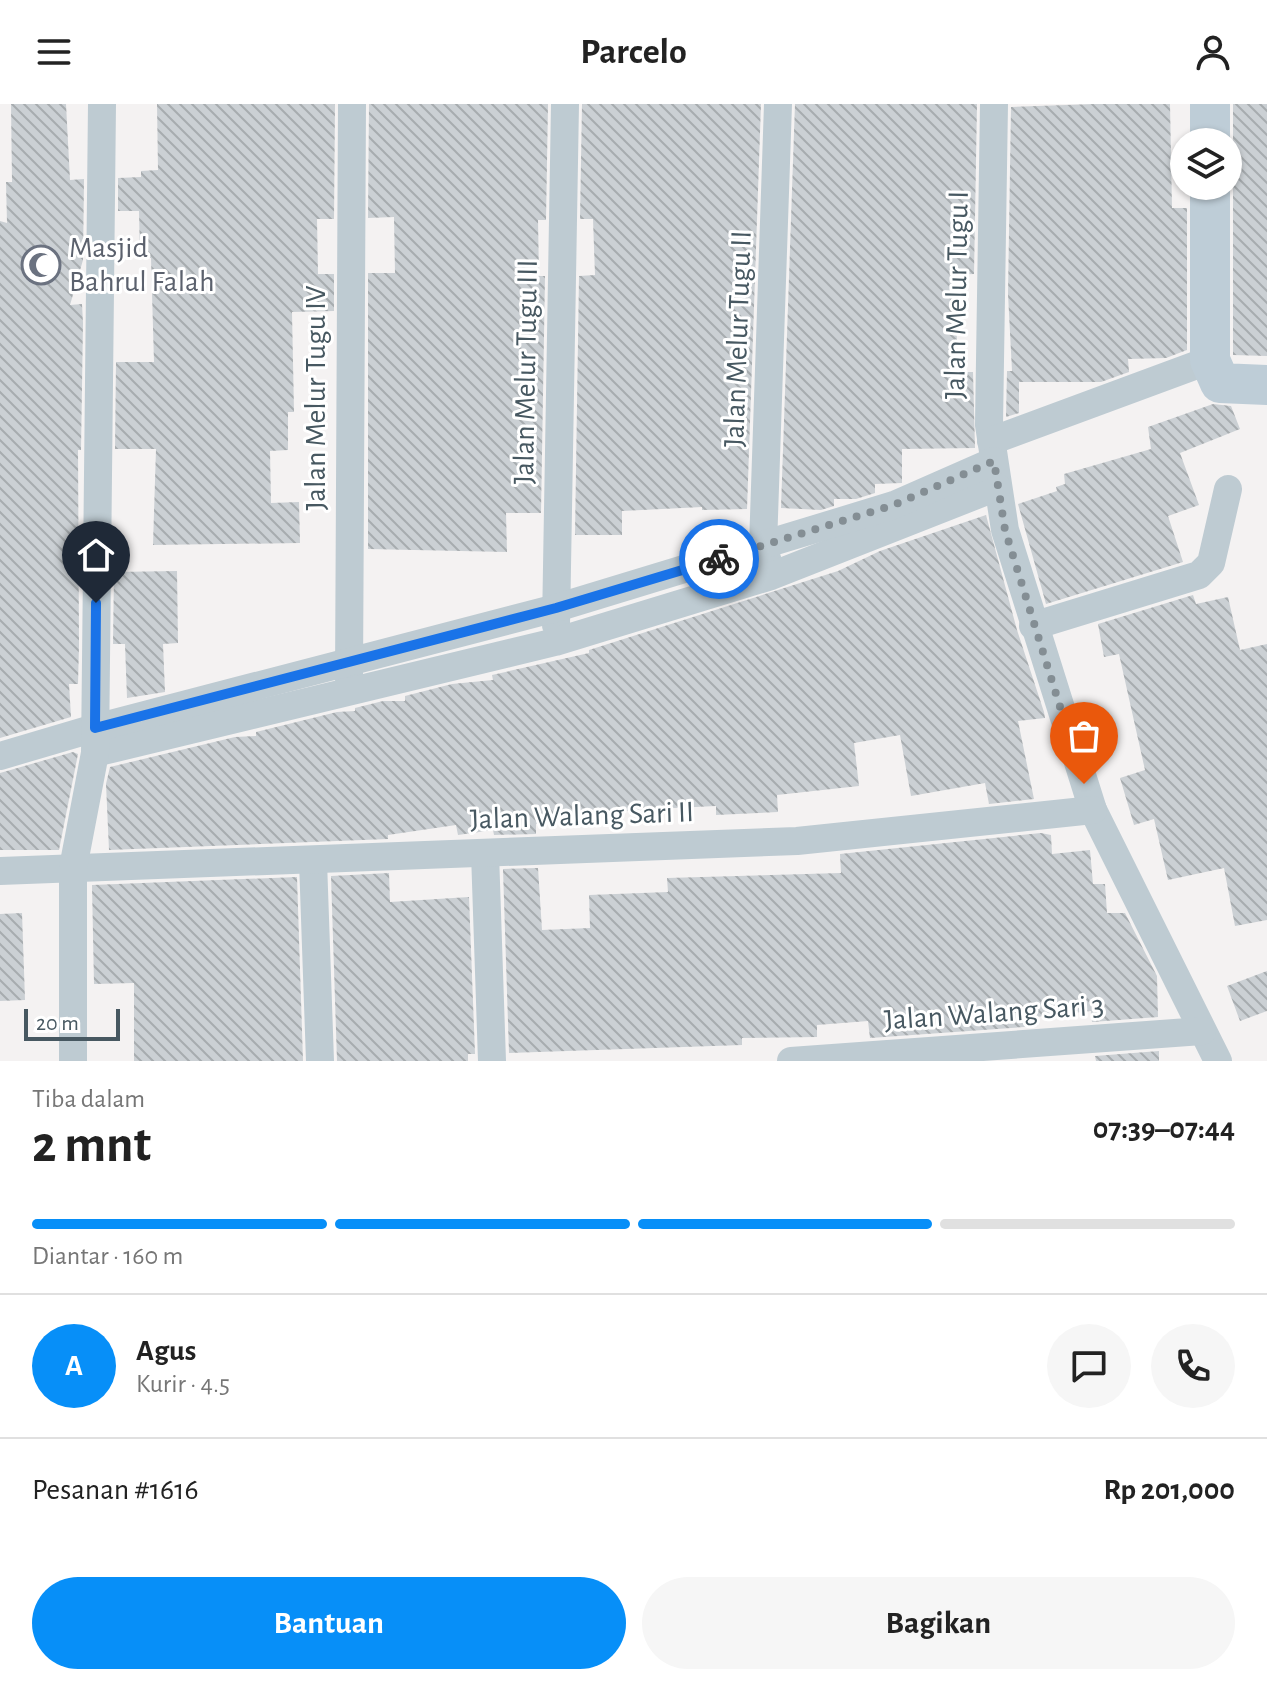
<!DOCTYPE html>
<html lang="id">
<head>
<meta charset="utf-8">
<style>
  body { margin:0; font-family:"Alegreya Sans",sans-serif; background:#f6f6f6; color:#222; height:100vh; display:flex; flex-direction:column; font-size:30px; white-space:nowrap }
  * { box-sizing:border-box; margin:0 }
  p { font-size:26px; color:#767676 }
  .icon { flex:none; width:44px; height:44px; fill:none; stroke:currentColor; stroke-width:2; stroke-linecap:round; stroke-linejoin:round }
  .map { position:relative; height:957px; overflow:hidden }
  .details { display:flex; flex-direction:column; background:#fff; flex:1 }
  .details>* { flex:none }
  .tools { position:absolute; left:1170px; top:24px; display:grid; gap:16px }
  .tools a { display:grid; place-items:center; width:72px; height:72px; border-radius:50%; background:#fff; box-shadow:0 2px 6px #0004; font-size:40px }
  .scale { position:absolute; left:24px; bottom:20px; width:96px; box-sizing:border-box; padding-left:8px; border:4px solid #475861; border-top:0; font-size:22px; line-height:28px; white-space:nowrap; color:#475861; -webkit-text-stroke:6px #fff; paint-order:stroke }
  .pin { position:absolute; display:grid; place-items:center; width:68px; height:68px; color:#fff; margin:-82px -34px; border-radius:50% 50% 50% 0; rotate:-45deg; box-shadow:0 0 8px #0007 }
  .pin .icon { rotate:45deg }
  .courier { position:absolute; display:grid; place-items:center; width:80px; height:80px; margin:-40px; border:6px solid #1a73e8; border-radius:50%; background:#fff; color:#222; box-shadow:0 2px 10px #0007 }
  .head em { font-style:normal; font-weight:700 }
  .head div { display:flex; flex-direction:column-reverse }
  .head { display:flex; align-items:center; justify-content:space-between; height:136px; padding:0 32px }
  h1 { font-size:52px; font-weight:700; line-height:60px }
  .bar { display:grid; grid-template-columns:repeat(4,1fr); gap:12px 8px; align-content:center; height:96px; padding:0 32px }
  .bar i { height:10px; border-radius:6px; background:#e0e0e0 }
  .bar .on { background:#078ff8 }
  .bar p { grid-column:span 4 }
  .line { display:flex; align-items:center; gap:20px; padding:0 32px; border-top:2px solid #e0e0e0 }
  .line div { flex:1 }
  .round { display:grid; place-items:center; flex:none; width:84px; height:84px; border-radius:42px; background:#f6f6f6 }
  .primary-button { display:flex; gap:16px; margin-top:auto; padding:16px 32px }
  .primary-button a { flex:1; height:92px; border-radius:48px; background:#078ff8; color:#fff; font-size:32px; font-weight:700; line-height:92px; text-align:center }
  .primary-button a+a { background:#f6f6f6; color:#222 }
  header { display:flex; justify-content:space-between; align-items:center; height:104px; padding:0 32px; background:#fff; font-size:36px; font-weight:700 }
  .map>svg:first-child { display:block }
</style>
</head>
<body>
<header><svg class="icon" aria-label="menu" viewBox="0 0 24 24"><path d="M4 6h16M4 12h16M4 18h16"/></svg>Parcelo<svg class="icon" aria-label="person" viewBox="0 0 24 24"><circle cx="12" cy="8" r="4"/><path d="M4 21q1-7 8-7t8 7"/></svg></header>
<div class="map">
<svg width="1267" height="957" viewBox="0 0 1267 957">
  <defs>
    <pattern id="building-back-hatch" width="6" height="6" patternUnits="userSpaceOnUse" patternTransform="scale(2)"><rect width="6" height="6" fill="#cbd0d4"/><path d="M-1 5l2 2M0 0l6 6M5-1l2 2" fill="none" stroke="#a7acaf"/></pattern>
  </defs>
  <rect width="100%" height="100%" fill="#f4f2f2"/>
  <!-- building -->
  <g fill="url(#building-back-hatch)">
    <polygon points="11,0 66,0 70,76 84,75 83,156 70,201 82,200 83,219 81,346 78,346 79,541 78,580 69,580 71,613 0,634 0,117 7,119 6,78 12,78"/>
    <polygon points="157,0 335,0 334,115 317,115 318,170 334,170 334,207 292,208 294,308 288,308 288,346 270,347 271,399 299,398 300,439 153,441 156,345 115,345 116,258 154,258 151,154 140,154 139,107 118,107 118,74 141,73 141,67 158,66"/>
    <polygon points="369,0 548,0 546,116 538,116 539,172 545,172 541,409 506,409 507,448 368,445 368,169 395,169 394,113 368,114"/>
    <polygon points="582,0 761,0 747,405 702,406 702,403 622,407 622,431 575,431 579,172 595,171 593,115 580,115"/>
    <polygon points="795,0 977,0 974,170 953,171 959,268 973,268 975,344 902,345 902,379 875,380 875,389 856,395 834,395 834,402 821,406 781,404"/>
    <polygon points="1094,0 1170,0 1172,104 1187,104 1187,246 1166,254 1128,255 1129,268 1101,278 1019,278 1019,309 1006,313 1007,267 1012,267 1008,190 1011,3"/>
    <polygon points="1233,0 1267,0 1267,252 1233,251"/>
    <polygon points="1213,300 1231,302 1240,325 1180,349 1199,401 1168,412 1183,458 1046,500 1018,400 1057,387 1056,383 1065,380 1064,370 1151,345 1148,323"/>
    <polygon points="986,411 1017,526 1044,608 1045,614 1018,617 1034,695 989,700 985,679 911,692 900,631 854,639 859,682 777,691 778,708 716,711 716,702 654,705 576,711 576,717 536,720 536,730 494,731 493,726 458,731 456,721 388,731 388,735 109,746 106,680 110,663 235,633 256,632 256,628 337,608 355,607 355,604 383,597 405,597 405,592 452,580 493,576 492,571 589,549 589,546 838,467 880,447"/>
    <polygon points="177,467 178,539 163,540 165,588 127,594 125,540 113,540 114,468"/>
    <polygon points="1193,491 1196,500 1228,493 1240,546 1267,540 1267,816 1235,822 1224,764 1168,776 1154,715 1134,721 1120,674 1145,666 1119,550 1104,553 1098,520"/>
    <polygon points="73,648 78,650 59,746 0,746 0,669"/>
    <polygon points="1041,729 1051,731 1052,750 1090,746 1093,780 1105,780 1107,809 1125,809 1157,872 1158,913 1092,918 1091,907 1036,913 1038,922 870,934 868,917 817,921 817,933 742,934 742,941 509,949 503,765 538,764 542,826 590,824 589,791 668,788 667,774 841,769 840,750"/>
    <polygon points="389,769 390,798 469,793 475,950 468,950 468,957 337,957 331,772"/>
    <polygon points="297,773 303,957 134,957 134,879 94,880 92,781"/>
    <polygon points="22,809 25,896 0,897 0,810"/>
    <polygon points="1267,867 1267,907 1240,917 1227,882"/>
    <polygon points="1159,947 1159,957 1096,957 1095,952"/>
  </g>
  <g fill="none" stroke-linecap="round" stroke-linejoin="round">
    <!-- street -->
    <g stroke="#becbd2" stroke-width="28">
      <polyline points="994,0 989,321 1005,426 1093,706 1218,957"/>
      <polyline points="991,337 1210,256"/>
      <polyline points="768,458 763,442 778,0"/>
      <polyline points="556,521 565,0"/>
      <polyline points="1033,522 1199,471 1211,459 1228,385"/>
      <polyline points="349,575 352,0"/>
      <polyline points="95,649 555,538 771,472 997,383"/>
      <polyline points="0,652 95,624 556,504 894,401 994,357"/>
      <polyline points="485,749 492,957"/>
      <polyline points="313,757 320,957"/>
      <polyline points="0,767 797,737 1093,706"/>
      <polyline points="73,957 73,764 95,649 102,0"/>
      <polyline points="791,957 1202,927"/>
    </g>
    <!-- secondary -->
    <g stroke="#becdd7" stroke-width="40">
      <polyline points="1210,0 1210,38"/>
      <polyline points="1210,82 1210,256 1220,279 1267,281"/>
    </g>
  </g>
  <g fill="none" stroke-linecap="round" stroke-linejoin="round">
    <!-- done -->
    <polyline stroke="#848e94" stroke-width="8" stroke-dasharray="0 14.4" points="719,455 894,401 994,357 1005,426 1084,680"/>
    <!-- route -->
    <polyline stroke="#1a73e8" stroke-width="10" points="96,499 95,624 556,504 719,455"/>
  </g>
  <!-- icons -->
  <defs>
    <g id="mosque-ring" transform="scale(2)"><circle r="9.5" fill="#fff" stroke="#6b7280" stroke-width="1.5"/><path d="M3.5-4.9A6 6 0 1 0 3.5 4.9A5 5 0 1 1 3.5-4.9Z" fill="#6b7280"/></g>
  </defs>
  <g fill-rule="evenodd">
    <use href="#mosque-ring" x="41" y="161"/>
  </g>
  <g text-anchor="middle" dominant-baseline="central" stroke-width="6" stroke-linejoin="round" paint-order="stroke">
    <!-- worship labels -->
    <g font-size="30" fill="#5b616d" stroke="#fff" text-anchor="start">
      <text x="69" y="144">Masjid<tspan x="69" dy="34">Bahrul Falah</tspan></text>
    </g>
    <!-- street labels -->
    <g font-size="30" fill="#475861" stroke="#fff">
      <text transform="translate(957 191) rotate(-89)">Jalan Melur Tugu I</text>
      <text transform="translate(738 235) rotate(-88)">Jalan Melur Tugu II</text>
      <text transform="translate(526 268) rotate(-89)">Jalan Melur Tugu III</text>
      <text transform="translate(316 294) rotate(-90)">Jalan Melur Tugu IV</text>
      <text transform="translate(582 712) rotate(-2)">Jalan Walang Sari II</text>
      <text transform="translate(994 909) rotate(-4)">Jalan Walang Sari 3</text>
    </g>
  </g>
</svg>
<div class="tools">
<a><svg class="icon" aria-label="layers" viewBox="0 0 24 24"><path d="M12 4l9 5-9 5-9-5zM3 14l9 5 9-5"/></svg></a>
</div>
<div class="scale">20 m</div>
<div class="pin" style="left:1084px;top:680px;background:#ea580c"><svg class="icon" aria-label="bag" viewBox="0 0 24 24"><path d="M5 8h14l-1 12H6zM9 8a3 3 0 0 1 6 0"/></svg></div>
<div class="pin" style="left:96px;top:499px;background:#1f2937"><svg class="icon" aria-label="home" viewBox="0 0 24 24"><path d="M3 11l9-7 9 7M6 9v11h12V9"/></svg></div>
<div class="courier" style="left:719px;top:455px"><svg class="icon" aria-label="bike" viewBox="0 0 24 24"><circle cx="6" cy="16" r="4"/><circle cx="18" cy="16" r="4"/><path d="M6 16l4-8h5l3 8M10 8l3 8H6M13 5h3"/></svg></div>
</div>
<section class="details">
<div class="head"><div><h1>2 mnt</h1><p>Tiba dalam</p></div><em>07:39–07:44</em></div>
<div class="bar"><i class="on"></i><i class="on"></i><i class="on"></i><i></i><p>Diantar · 160 m</p></div>
<div class="line" style="height:144px"><b class="round" style="background:#078ff8;color:#fff">A</b><div><b>Agus</b><p>Kurir · 4.5</p></div><a class="round"><svg class="icon" aria-label="chat" viewBox="0 0 24 24"><path d="M4 5h16v11H9l-5 4z"/></svg></a><a class="round"><svg class="icon" aria-label="phone" viewBox="0 0 24 24"><path d="M5 4h4l2 5-3 2q2 4 5 5l2-3 5 2v4C11 20 4 13 5 4z"/></svg></a></div>
<div class="line" style="height:104px"><div>Pesanan #1616</div><b>Rp 201,000</b></div>
<div class="primary-button"><a>Bantuan</a><a>Bagikan</a></div>
</section>
</body>
</html>
